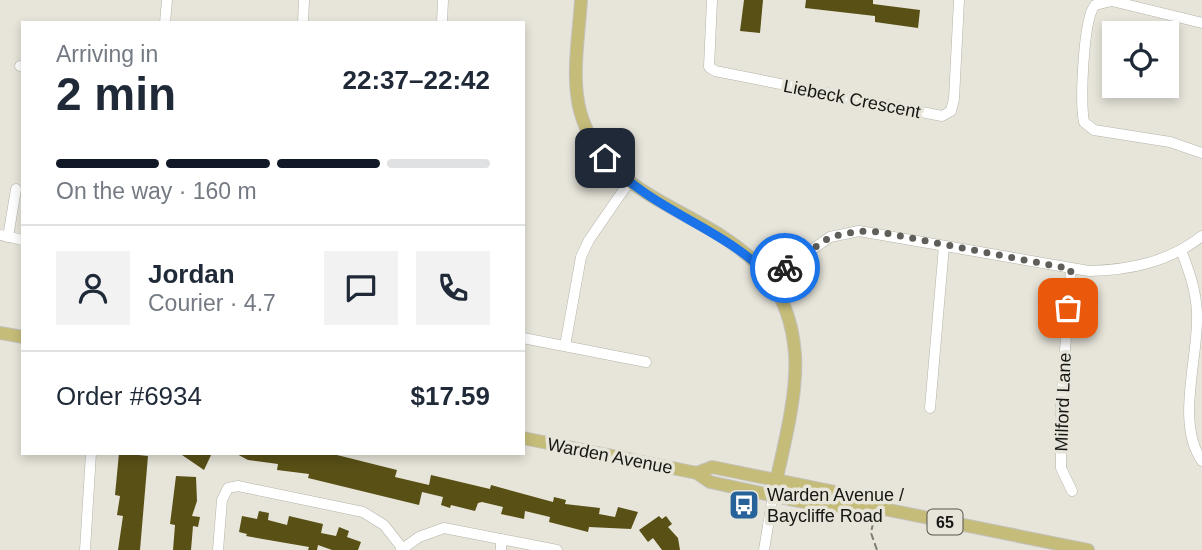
<!DOCTYPE html>
<html lang="en">
<head>
<meta charset="utf-8">
<style>
  body { margin:0; font-family:Helvetica,sans-serif; background:#f2f2f3; color:#1f2937; height:100vh; display:flex; flex-direction:column; font-size:26px; white-space:nowrap }
  * { box-sizing:border-box; margin:0 }
  p { font-size:23px; color:#747a83 }
  .icon { flex:none; width:38px; height:38px; fill:none; stroke:currentColor; stroke-width:2; stroke-linecap:round; stroke-linejoin:round }
  .map { position:relative; flex:1; overflow:hidden }
  .panel { position:absolute; left:21px; top:21px; width:504px; height:434px; display:flex; flex-direction:column; background:#fff; border-radius:0px; box-shadow:0 4px 10px #0003 }
  .panel>* { flex:none }
  .fabs { position:absolute; left:1102px; top:21px; display:grid; gap:14px }
  .fabs a { display:grid; place-items:center; width:77px; height:77px; border-radius:0px; background:#fff; box-shadow:0 4px 10px #0003; font-size:35px }
  .pin { position:absolute; display:grid; place-items:center; width:60px; height:60px; color:#fff; margin:-30px; border-radius:14px; box-shadow:0 4px 10px #0006 }
  .courier { position:absolute; display:grid; place-items:center; width:70px; height:70px; margin:-35px; border:5px solid #1a73e8; border-radius:50%; background:#fff; color:#222; box-shadow:0 2px 9px #0007 }
  .head em { font-style:normal; font-weight:800 }
  .head div { display:flex; flex-direction:column-reverse }
  .head { display:flex; align-items:center; justify-content:space-between; height:119px; padding:0 35px }
  h1 { font-size:46px; font-weight:800; line-height:52px }
  .bar { display:grid; grid-template-columns:repeat(4,1fr); gap:10px 7px; align-content:center; height:84px; padding:0 35px }
  .bar i { height:9px; border-radius:5px; background:#e0e1e3 }
  .bar .selected { background:#111827 }
  .bar p { grid-column:span 4 }
  .line { display:flex; align-items:center; gap:18px; padding:0 35px; border-top:2px solid #e0e1e3 }
  .line div { flex:1 }
  .round { display:grid; place-items:center; flex:none; width:74px; height:74px; border-radius:0px; background:#f2f2f3 }
  .map>svg:first-child { display:block }
</style>
</head>
<body>
<div class="map">
<svg width="1202" height="550" viewBox="0 0 1202 550">
  <rect width="100%" height="100%" fill="#e7e5da"/>
  <!-- building -->
  <g fill="#595016">
    <polygon points="744,0 763,0 760,33 740,31"/>
    <polygon points="806,0 873,0 873,4 920,10 918,28 875,22 875,16 805,8"/>
    <polygon points="119,453 148,456 140,550 118,550 123,516 117,515 120,496 115,495"/>
    <polygon points="179,453 212,453 204,470"/>
    <polygon points="235,453 329,453 397,470 395,477 429,485 431,475 490,489 491,485 553,502 554,497 566,500 565,504 600,508 599,514 615,517 618,507 638,512 631,529 589,527 588,532 549,522 550,517 525,511 524,519 501,514 503,507 482,502 478,503 475,511 451,505 450,508 441,505 443,497 422,492 419,505 308,478 309,474 277,470 278,464 248,460"/>
    <polygon points="176,476 196,477 197,501 192,516 200,517 198,527 193,526 191,550 173,550 175,525 170,524"/>
    <polygon points="259,511 269,513 268,520 287,525 289,516 323,524 321,533 336,536 339,527 349,531 347,537 361,542 358,550 332,550 318,545 317,550 308,550 309,547 246,536 247,534 239,532 242,516 257,519"/>
    <polygon points="659,516 662,519 666,516 672,524 668,527 678,538 680,550 662,550 653,538 648,542 639,530"/>
  </g>
  <g fill="none" stroke-linecap="round" stroke-linejoin="round">
    <!-- minor casing -->
    <g stroke="#b5b3a8" stroke-width="11">
      <g id="minor">
        <polyline points="712,0 709,67 715,71 942,116 951,111 954,99 959,0"/>
        <polyline points="165,23 167,0"/>
        <polyline points="303,23 304,0"/>
        <polyline points="442,23 443,0"/>
        <path d="M1202,23L1112,1L1095,5C1083,19 1080,103 1084,122L1094,130L1170,142L1202,153"/>
        <polyline points="20,66 23,67"/>
        <polyline points="0,235 23,240"/>
        <polyline points="8,237 16,189"/>
        <path d="M1181,250C1189,271 1196,290 1197,313C1199,357 1175,423 1202,461"/>
        <polyline points="1071,269 1061,404 1061,468 1072,491"/>
        <path d="M771,278L830,237L859,231L1089,271C1130,270 1169,262 1202,236"/>
        <polyline points="523,338 646,362"/>
        <polyline points="565,346 581,257 589,240 629,182"/>
        <polyline points="930,408 944,246"/>
        <polyline points="85,550 91,453"/>
        <polyline points="218,550 222,500 228,488 238,486 363,512 384,525 403,549"/>
        <polyline points="401,550 419,537 444,528 557,550"/>
        <polyline points="501,550 501,539"/>
        <polyline points="764,550 773,495"/>
      </g>
    </g>
    <!-- major casing -->
    <g stroke="#c3c2c2" stroke-width="14">
      <g id="major">
        <path d="M581,0C579,35 571,77 580,111C613,232 784,202 795,354C798,396 782,453 773,495"/>
        <polyline points="0,333 23,337"/>
        <polyline points="523,438 697,473 710,482 789,499 831,507 849,502"/>
        <polyline points="697,473 712,467 835,492 849,502 1088,550"/>
      </g>
    </g>
    <!-- path -->
    <polyline stroke="#7e7d76" stroke-width="2" stroke-dasharray="7 3.5" stroke-linecap="butt" points="873,523 871,533 877,550"/>
    <!-- minor -->
    <use href="#minor" stroke="#fff" stroke-width="10"/>
    <!-- major -->
    <use href="#major" stroke="#c6bc79" stroke-width="12"/>
  </g>
  <g fill="none" stroke-linecap="round" stroke-linejoin="round">
    <!-- done -->
    <polyline stroke="#605e59" stroke-width="7" stroke-dasharray="0 12.6" points="785,268 830,237 859,231 880,232 1071,269 1068,308"/>
    <!-- route -->
    <path stroke="#1a73e8" stroke-width="9" d="M605,158C650,211 724,227 771,278L785,268"/>
  </g>
  <!-- icons -->
  <defs>
    <g id="bus-square" transform="scale(1.575)"><rect x="-9" y="-9" width="18" height="18" rx="4" fill="#28629a" stroke="#e7e5da"/><path d="M-5-6H5V4H4V6H2V4H-2V6H-4V4H-5ZM-3.5-4V0h7V-4ZM-3.5 1.2v1.5H-2V1.2ZM2 1.2v1.5H3.5V1.2Z" fill="#fff"/></g>
  </defs>
  <g fill-rule="evenodd">
    <use href="#bus-square" x="744" y="505"/>
  </g>
  <g text-anchor="middle" dominant-baseline="central" stroke-width="7" stroke-linejoin="round" paint-order="stroke">
    <!-- shield labels -->
    <rect fill="#e7e5da" stroke="#55544f" stroke-width="2" x="927.5" y="509.5" width="35" height="25" rx="5"/>
    <g font-size="16" font-weight="bold" fill="#171613">
      <text x="945" y="522">65</text>
    </g>
    <!-- street labels -->
    <g font-size="18" fill="#171613" stroke="#e7e5da">
      <text transform="translate(852 99) rotate(11)">Liebeck Crescent</text>
      <text transform="translate(1063 402) rotate(-88)">Milford Lane</text>
      <text transform="translate(610 456) rotate(11)">Warden Avenue</text>
    </g>
    <!-- poi labels -->
    <g font-size="18" fill="#171613" stroke="#e7e5da" text-anchor="start">
      <text x="767" y="495">Warden Avenue /<tspan x="767" dy="21">Baycliffe Road</tspan></text>
    </g>
  </g>
</svg>
<div class="fabs">
<a><svg class="icon" aria-label="locate" viewBox="0 0 24 24"><circle cx="12" cy="12" r="6"/><path d="M12 2v4M12 18v4M2 12h4M18 12h4"/></svg></a>
</div>
<div class="pin" style="left:1068px;top:308px;background:#ea580c"><svg class="icon" aria-label="bag" viewBox="0 0 24 24"><path d="M5 8h14l-1 12H6zM9 8a3 3 0 0 1 6 0"/></svg></div>
<div class="pin" style="left:605px;top:158px;background:#1f2937"><svg class="icon" aria-label="home" viewBox="0 0 24 24"><path d="M3 11l9-7 9 7M6 9v11h12V9"/></svg></div>
<div class="courier" style="left:785px;top:268px"><svg class="icon" aria-label="bike" viewBox="0 0 24 24"><circle cx="6" cy="16" r="4"/><circle cx="18" cy="16" r="4"/><path d="M6 16l4-8h5l3 8M10 8l3 8H6M13 5h3"/></svg></div>
<section class="panel">
<div class="head"><div><h1>2 min</h1><p>Arriving in</p></div><em>22:37–22:42</em></div>
<div class="bar"><i class="selected"></i><i class="selected"></i><i class="selected"></i><i></i><p>On the way · 160 m</p></div>
<div class="line" style="height:126px"><a class="round"><svg class="icon" aria-label="person" viewBox="0 0 24 24"><circle cx="12" cy="8" r="4"/><path d="M4 21q1-7 8-7t8 7"/></svg></a><div><b>Jordan</b><p>Courier · 4.7</p></div><a class="round"><svg class="icon" aria-label="chat" viewBox="0 0 24 24"><path d="M4 5h16v11H9l-5 4z"/></svg></a><a class="round"><svg class="icon" aria-label="phone" viewBox="0 0 24 24"><path d="M5 4h4l2 5-3 2q2 4 5 5l2-3 5 2v4C11 20 4 13 5 4z"/></svg></a></div>
<div class="line" style="height:91px"><div>Order #6934</div><b>$17.59</b></div>
</section>
</div>
</body>
</html>
